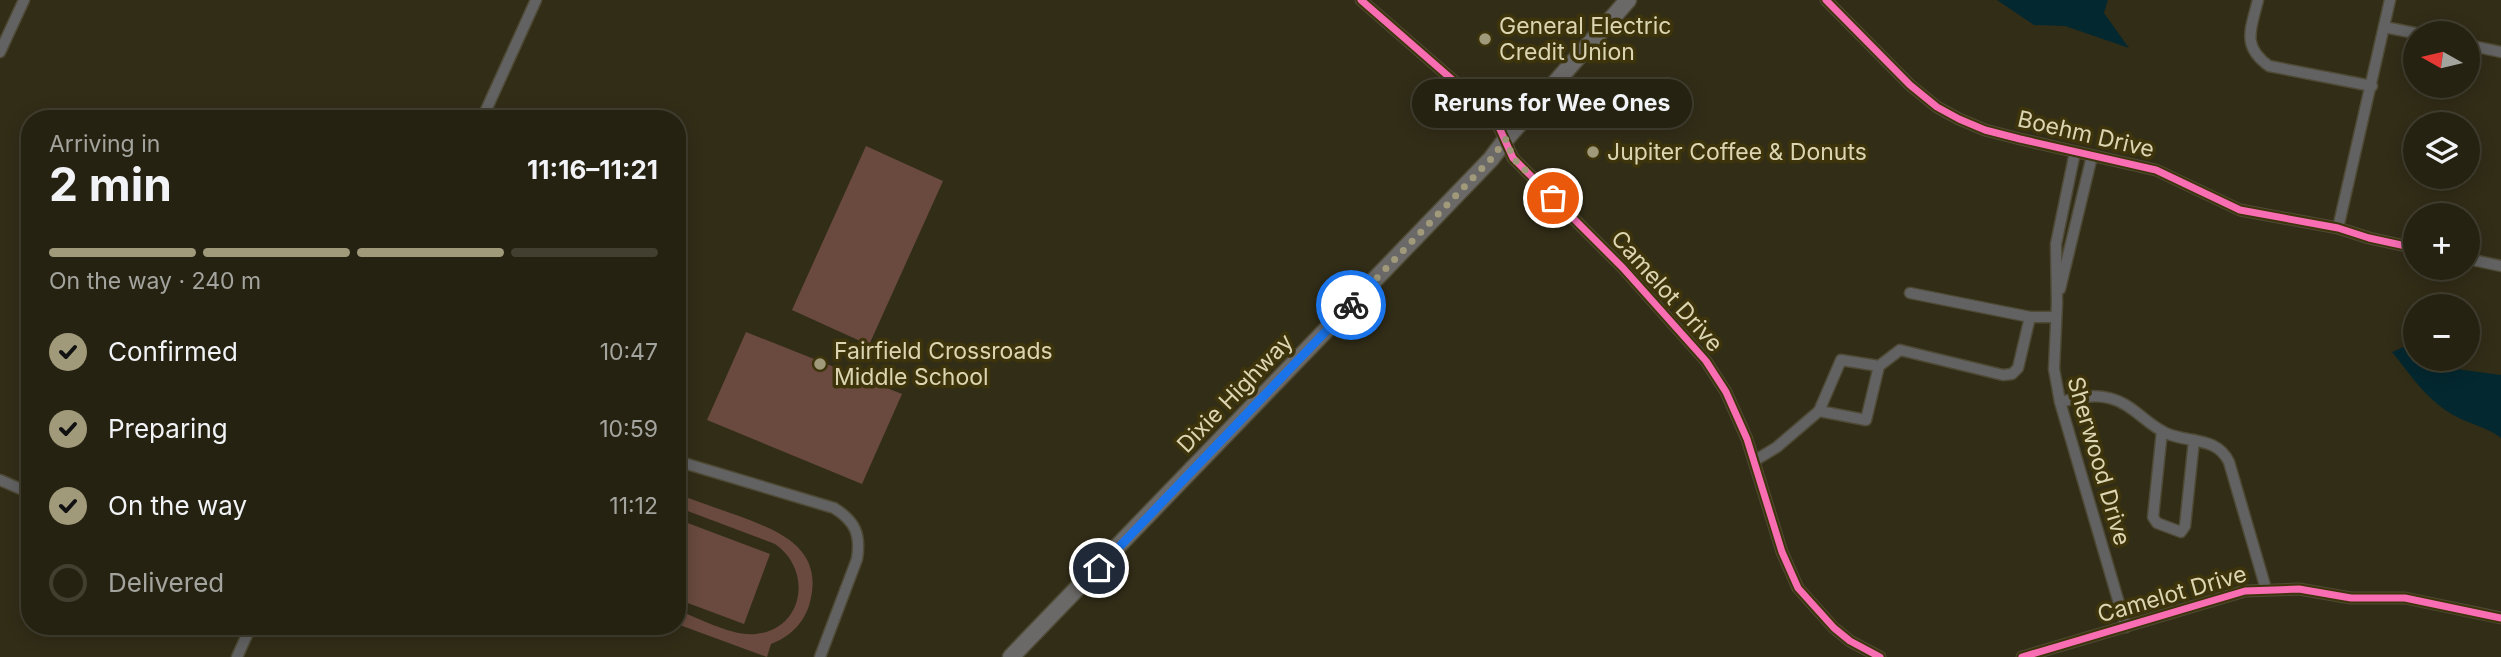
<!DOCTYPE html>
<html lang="en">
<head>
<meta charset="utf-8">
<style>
  body { margin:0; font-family:Inter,sans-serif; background:#2e2a1a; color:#f1f3f6; height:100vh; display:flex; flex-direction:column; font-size:26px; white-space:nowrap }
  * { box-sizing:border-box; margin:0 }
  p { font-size:23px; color:#a4a49f }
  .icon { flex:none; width:38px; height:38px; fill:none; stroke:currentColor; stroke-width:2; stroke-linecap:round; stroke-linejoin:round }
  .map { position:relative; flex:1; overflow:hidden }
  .drawer { position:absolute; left:21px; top:110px; width:665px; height:525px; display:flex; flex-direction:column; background:#262211; border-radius:28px; box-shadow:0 4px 18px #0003,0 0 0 2px #423f31 }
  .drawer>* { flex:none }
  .needle { width:46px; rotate:278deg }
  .tools { position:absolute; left:2403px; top:21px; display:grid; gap:14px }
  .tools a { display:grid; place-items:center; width:77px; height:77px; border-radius:50%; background:#262211; box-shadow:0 4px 18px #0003,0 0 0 2px #423f31; font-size:35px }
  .pin { position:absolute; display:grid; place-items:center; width:60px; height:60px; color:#fff; margin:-30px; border:4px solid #fff; border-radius:50%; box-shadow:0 2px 7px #0007 }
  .courier { position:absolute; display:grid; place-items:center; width:70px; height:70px; margin:-35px; border:5px solid #1a73e8; border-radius:50%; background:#fff; color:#222; box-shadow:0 2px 9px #0007 }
  .bubble { position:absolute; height:49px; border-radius:24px; background:#262211; box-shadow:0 4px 18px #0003,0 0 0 2px #423f31; font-size:23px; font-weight:700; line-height:49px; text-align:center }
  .summary em { font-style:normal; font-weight:700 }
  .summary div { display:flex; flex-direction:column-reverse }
  .summary { display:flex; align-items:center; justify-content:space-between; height:119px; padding:0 28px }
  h1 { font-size:46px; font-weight:700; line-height:52px }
  .bar { display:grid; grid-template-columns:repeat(4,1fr); gap:10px 7px; align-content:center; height:84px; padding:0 28px }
  .bar i { height:9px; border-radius:5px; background:#423f31 }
  .bar .selected { background:#a09a7b }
  .bar p { grid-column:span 4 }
  ol { padding:0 28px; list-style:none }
  li { display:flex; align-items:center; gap:21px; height:77px }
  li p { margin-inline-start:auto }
  li .icon { padding:7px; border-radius:50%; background:#a09a7b; color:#111; stroke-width:4 }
  li:last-child { color:#a4a49f }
  li i { width:38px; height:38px; border:4px solid #423f31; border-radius:50% }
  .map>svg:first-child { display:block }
</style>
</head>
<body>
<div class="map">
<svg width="2501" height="657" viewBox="0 0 2501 657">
  <rect width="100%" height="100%" fill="#322d17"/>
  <!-- green -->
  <g fill="#6a4a3e">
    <polygon points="866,146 943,181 869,345 792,310"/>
    <polygon points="746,332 902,394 862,484 707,420"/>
    <path d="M677,494C698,501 718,509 739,516C779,531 824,548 810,602C805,622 790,637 771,644L767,657L677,624V610C699,618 733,637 756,634C804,629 813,570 775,544L677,507Z"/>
    <polygon points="677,519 770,554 744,624 677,599"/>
  </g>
  <!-- water -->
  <g fill="#042830">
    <polygon points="1997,0 2108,0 2104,13 2129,48 2065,26 2034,25"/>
    <path d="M2415,342V359H2441L2449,368L2501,375V438C2487,427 2472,425 2457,417C2427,401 2413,378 2392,352Z"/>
  </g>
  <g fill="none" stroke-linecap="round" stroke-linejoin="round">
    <!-- street casing -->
    <g stroke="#4e4a35" stroke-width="13">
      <g id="street">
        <polyline points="1361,0 1494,116 1513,158 1623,268 1706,361 1726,392 1747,439 1782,552 1798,588 1834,628 1850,641 1880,657"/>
        <polyline points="1826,0 1910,85 1937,107 1959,119 1985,130 2020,139 2156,170 2240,210 2338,228 2369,238 2415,248"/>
        <path d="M2258,0C2251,29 2241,46 2269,66L2372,86"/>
        <polyline points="2384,27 2415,33"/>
        <polyline points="2468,45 2501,52"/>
        <polyline points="0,52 24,0"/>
        <polyline points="482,119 536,0"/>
        <polyline points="2075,152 2056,244 2057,303 2054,369 2060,402 2126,627"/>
        <polyline points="2338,228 2390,0"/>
        <polyline points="2468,259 2501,266"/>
        <polyline points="2060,289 2092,156"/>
        <polyline points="1910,293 2030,317 2055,317"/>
        <polyline points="1879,366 1841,360 1819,411 1866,420 1879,366 1900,350 2003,375 2012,374 2018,368 2030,317"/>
        <path d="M2060,402C2077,398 2092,394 2109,398C2134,404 2146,425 2168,434C2191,443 2217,437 2229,462L2266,589"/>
        <polyline points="2162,431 2153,517 2157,523 2181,532 2185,526 2194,440"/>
        <path d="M677,461L834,508C855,521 861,534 857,559L820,657"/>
        <polyline points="1754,461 1777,447 1819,411"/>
        <polyline points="0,480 30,493"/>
        <polyline points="237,657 251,626"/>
        <polyline points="2022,657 2245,591 2299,589 2351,598 2405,598 2501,618"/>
      </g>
    </g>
    <!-- primary casing -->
    <g stroke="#4e4a35" stroke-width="19">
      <polyline id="primary" points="1011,657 1491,159 1506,139 1628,0"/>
    </g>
    <!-- street -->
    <use href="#street" stroke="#626263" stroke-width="10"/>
    <!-- primary -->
    <use href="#primary" stroke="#6a6967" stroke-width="16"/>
    <!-- cycleway casing -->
    <g stroke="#3d340c" stroke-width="11">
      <g id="cycleway">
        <polyline points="1361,0 1494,116 1513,158 1623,268 1706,361 1726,392 1747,439 1782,552 1798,588 1834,628 1850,641 1880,657"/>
        <polyline points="1826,0 1910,85 1937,107 1959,119 1985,130 2020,139 2156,170 2240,210 2338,228 2369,238 2415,248"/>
        <polyline points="2022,657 2245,591 2299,589 2351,598 2405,598 2501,618"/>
      </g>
    </g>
    <!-- cycleway -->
    <use href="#cycleway" stroke="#f96db3" stroke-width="7"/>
  </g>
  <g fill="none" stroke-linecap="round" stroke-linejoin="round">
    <!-- done -->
    <polyline stroke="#a09a7b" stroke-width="7" stroke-dasharray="0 12.6" points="1351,305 1491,159 1506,139 1513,158 1553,198"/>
    <!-- route -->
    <polyline stroke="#1a73e8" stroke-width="9" points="1099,568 1351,305"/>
  </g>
  <!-- markers -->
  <g fill="#a09a7b" stroke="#3d340c" stroke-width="2.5">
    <circle cx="1485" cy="39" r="7"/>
    <circle cx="1593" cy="152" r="7"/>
    <circle cx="820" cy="364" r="7"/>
  </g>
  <g text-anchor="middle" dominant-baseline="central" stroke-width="7" stroke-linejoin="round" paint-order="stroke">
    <!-- poi labels -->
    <g font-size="23" fill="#dcd5b1" stroke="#3d340c" text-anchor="start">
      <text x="1499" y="26">General Electric<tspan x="1499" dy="26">Credit Union</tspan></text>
      <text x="1607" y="152">Jupiter Coffee &amp; Donuts</text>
      <text x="834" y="351">Fairfield Crossroads<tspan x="834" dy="26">Middle School</tspan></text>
    </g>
    <!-- street labels -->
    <g font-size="23" fill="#dcd5b1" stroke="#3d340c">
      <text transform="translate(2086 134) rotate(13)">Boehm Drive</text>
      <text transform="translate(1667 291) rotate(48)">Camelot Drive</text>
      <text transform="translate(1235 393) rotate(-46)">Dixie Highway</text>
      <text transform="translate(2099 461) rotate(74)">Sherwood Drive</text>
      <text transform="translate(2172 594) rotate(-16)">Camelot Drive</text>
    </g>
  </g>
</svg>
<div class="tools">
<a><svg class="needle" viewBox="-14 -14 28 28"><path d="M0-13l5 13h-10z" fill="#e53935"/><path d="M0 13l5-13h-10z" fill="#a4a49f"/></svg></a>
<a><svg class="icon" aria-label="layers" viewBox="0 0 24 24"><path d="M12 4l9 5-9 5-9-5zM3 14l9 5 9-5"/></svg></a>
<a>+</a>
<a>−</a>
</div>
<div class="pin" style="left:1553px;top:198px;background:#ea580c"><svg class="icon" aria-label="bag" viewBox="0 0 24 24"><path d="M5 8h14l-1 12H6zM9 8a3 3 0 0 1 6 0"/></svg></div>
<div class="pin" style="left:1099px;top:568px;background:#1f2937"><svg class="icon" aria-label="home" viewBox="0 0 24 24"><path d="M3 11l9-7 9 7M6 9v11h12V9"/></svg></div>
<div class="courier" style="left:1351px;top:305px"><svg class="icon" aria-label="bike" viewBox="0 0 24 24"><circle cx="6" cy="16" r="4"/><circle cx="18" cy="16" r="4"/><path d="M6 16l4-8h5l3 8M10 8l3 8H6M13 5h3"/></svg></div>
<div class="bubble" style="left:1412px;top:79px;width:280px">Reruns for Wee Ones</div>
<section class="drawer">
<div class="summary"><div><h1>2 min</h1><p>Arriving in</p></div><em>11:16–11:21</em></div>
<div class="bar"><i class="selected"></i><i class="selected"></i><i class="selected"></i><i></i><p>On the way · 240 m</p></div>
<ol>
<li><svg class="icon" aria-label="check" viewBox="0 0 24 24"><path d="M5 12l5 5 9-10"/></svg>Confirmed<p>10:47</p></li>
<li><svg class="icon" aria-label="check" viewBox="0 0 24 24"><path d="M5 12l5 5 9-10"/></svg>Preparing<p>10:59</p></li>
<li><svg class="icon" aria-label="check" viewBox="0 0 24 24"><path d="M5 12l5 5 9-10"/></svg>On the way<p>11:12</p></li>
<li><i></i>Delivered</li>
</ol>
</section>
</div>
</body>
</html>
